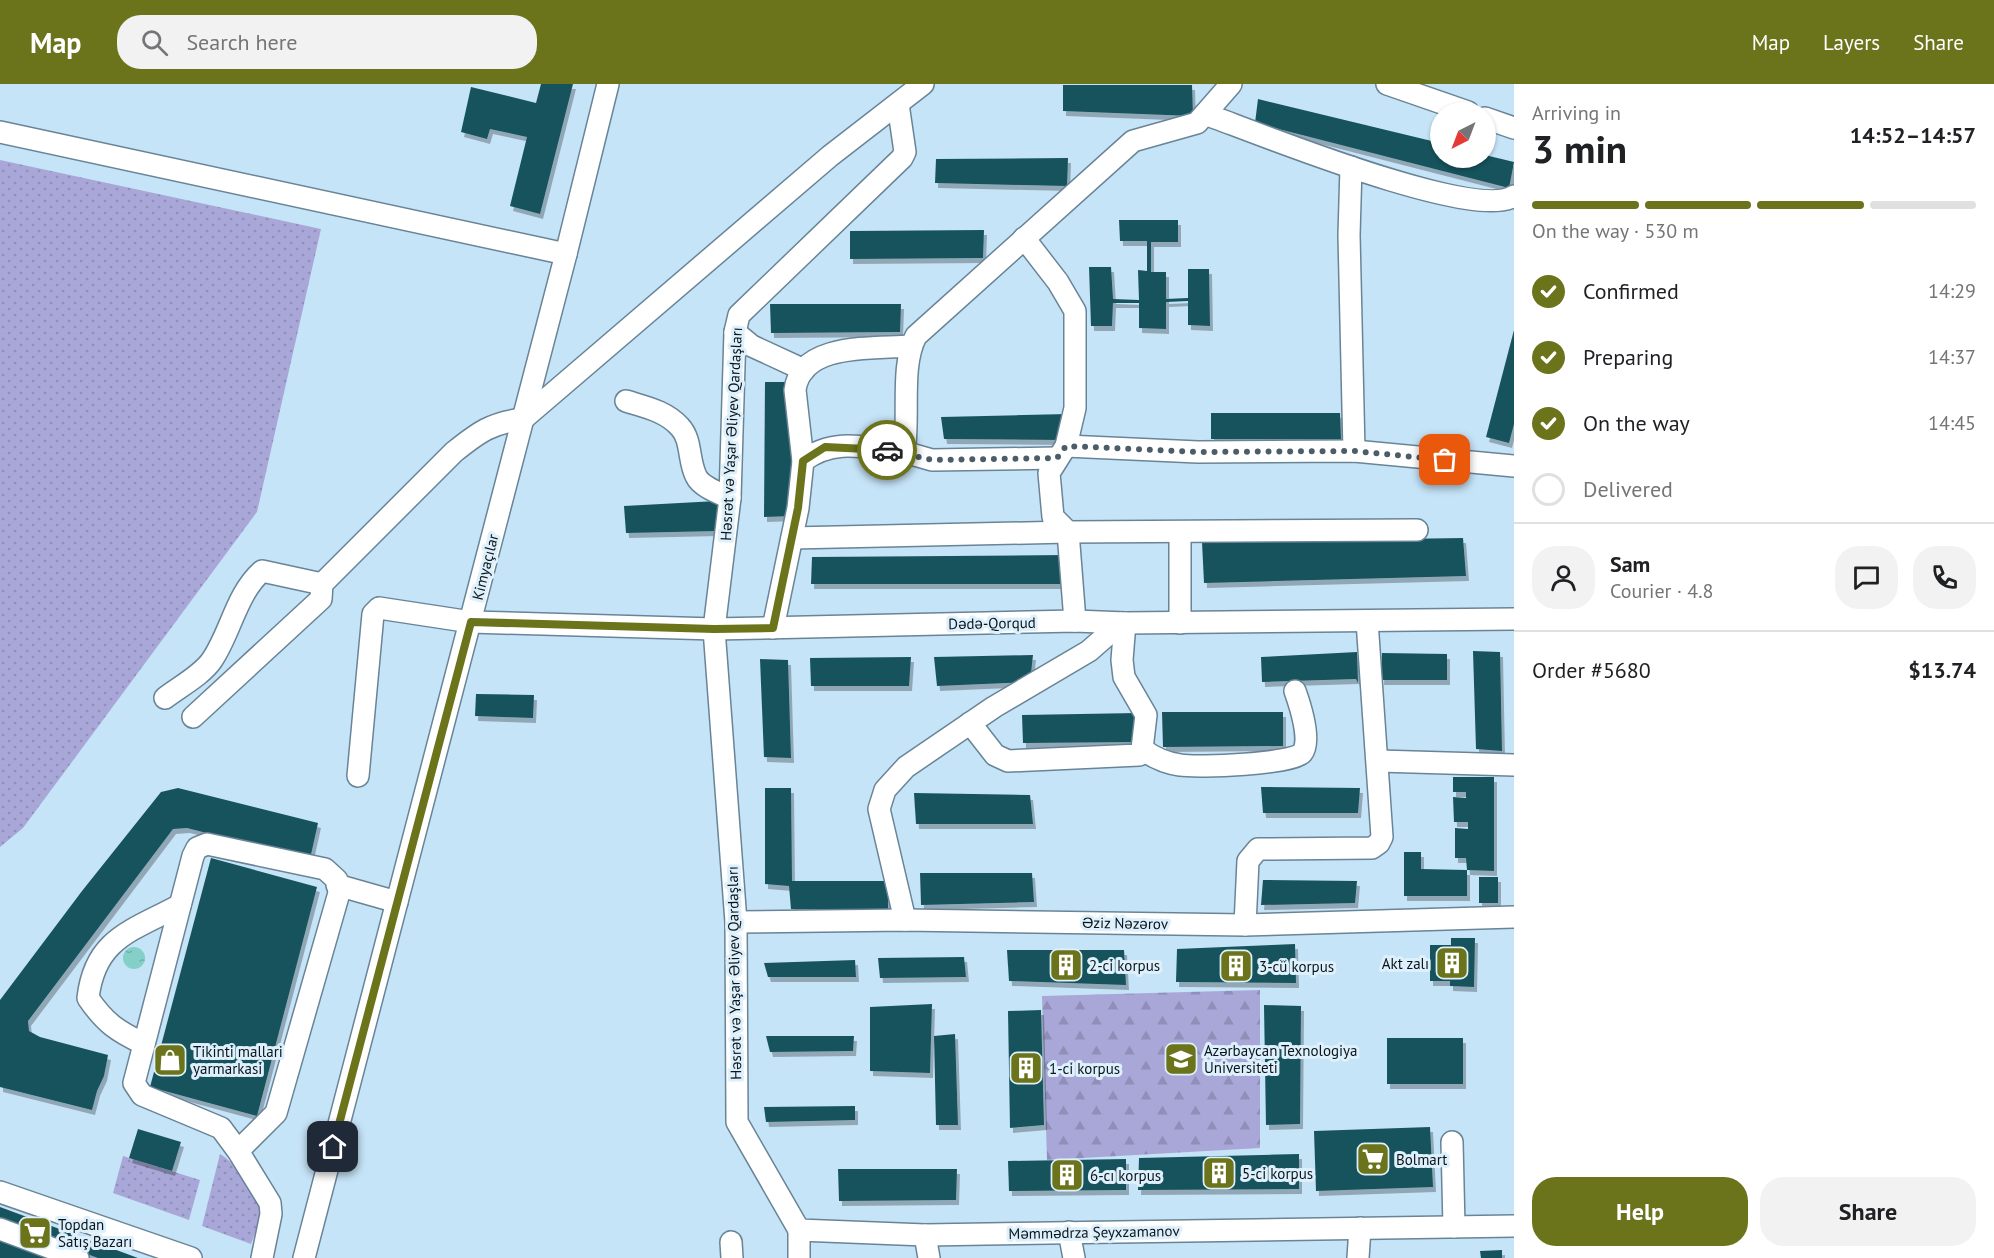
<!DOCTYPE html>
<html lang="en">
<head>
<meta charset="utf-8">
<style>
  body { margin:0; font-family:"PT Sans",sans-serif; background:#f2f2f2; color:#202124; height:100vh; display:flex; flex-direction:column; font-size:22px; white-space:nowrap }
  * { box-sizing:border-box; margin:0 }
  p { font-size:20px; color:#757577 }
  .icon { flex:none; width:33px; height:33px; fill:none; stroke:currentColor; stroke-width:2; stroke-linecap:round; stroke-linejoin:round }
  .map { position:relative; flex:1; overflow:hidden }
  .sheet { display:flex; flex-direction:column; background:#fff; width:480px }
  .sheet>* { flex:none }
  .needle { width:39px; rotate:222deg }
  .tools { position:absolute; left:1430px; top:18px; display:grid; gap:12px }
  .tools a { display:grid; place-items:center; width:66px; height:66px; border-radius:50%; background:#fff; box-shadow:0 2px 4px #0004; font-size:30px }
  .pin { position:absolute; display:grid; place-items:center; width:51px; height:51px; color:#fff; margin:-26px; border-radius:12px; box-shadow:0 3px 9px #0006 }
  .courier { position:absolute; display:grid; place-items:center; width:60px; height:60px; margin:-30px; border:4px solid #6b731b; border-radius:50%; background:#fff; color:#222; box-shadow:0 2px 8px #0007 }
  .summary em { font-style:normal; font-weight:700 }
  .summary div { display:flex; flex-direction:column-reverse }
  .summary { display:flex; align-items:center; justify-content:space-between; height:102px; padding:0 18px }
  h1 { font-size:39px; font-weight:700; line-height:45px }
  .bar { display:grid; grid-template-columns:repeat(4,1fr); gap:9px 6px; align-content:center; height:72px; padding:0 18px }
  .bar i { height:8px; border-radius:4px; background:#e0e0e0 }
  .bar .on { background:#6b731b }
  .bar p { grid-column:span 4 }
  .line { display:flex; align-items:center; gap:15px; padding:0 18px; border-top:2px solid #e0e0e0 }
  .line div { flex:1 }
  .round { display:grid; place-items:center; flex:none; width:63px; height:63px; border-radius:24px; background:#f2f2f2 }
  ol { padding:0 18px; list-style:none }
  li { display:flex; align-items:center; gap:18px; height:66px }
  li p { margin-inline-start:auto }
  li .icon { padding:6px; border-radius:50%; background:#6b731b; color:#fff; stroke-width:4 }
  li:last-child { color:#757577 }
  li i { width:33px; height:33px; border:3px solid #e0e0e0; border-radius:50% }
  .button { display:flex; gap:12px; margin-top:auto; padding:12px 18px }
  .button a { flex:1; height:69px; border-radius:24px; background:#6b731b; color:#fff; font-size:24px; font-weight:700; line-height:69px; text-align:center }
  .button a+a { background:#f2f2f2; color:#202124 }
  header { display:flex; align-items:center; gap:36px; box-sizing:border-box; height:84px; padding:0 30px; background:#6b731b; color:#fff }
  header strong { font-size:28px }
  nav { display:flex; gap:33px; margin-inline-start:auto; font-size:21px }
  .search { width:420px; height:54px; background:#f2f2f2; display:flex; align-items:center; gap:15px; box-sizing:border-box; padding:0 21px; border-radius:24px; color:#757577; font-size:22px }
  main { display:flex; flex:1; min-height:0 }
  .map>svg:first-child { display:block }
</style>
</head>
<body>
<header>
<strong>Map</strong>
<div class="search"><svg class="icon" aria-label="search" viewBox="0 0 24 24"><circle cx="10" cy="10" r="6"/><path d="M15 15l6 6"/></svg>Search here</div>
<nav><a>Map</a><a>Layers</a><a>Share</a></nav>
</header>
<main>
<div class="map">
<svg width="1514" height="1174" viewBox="0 0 1514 1174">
  <defs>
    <pattern id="grass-dots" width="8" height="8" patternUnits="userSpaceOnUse" patternTransform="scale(1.5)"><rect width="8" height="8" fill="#a8a7d8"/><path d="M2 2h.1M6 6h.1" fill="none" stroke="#8f8fb9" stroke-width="1.8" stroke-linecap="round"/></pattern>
    <pattern id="forest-firs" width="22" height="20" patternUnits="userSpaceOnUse" patternTransform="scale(1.5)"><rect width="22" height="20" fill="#a8a7d8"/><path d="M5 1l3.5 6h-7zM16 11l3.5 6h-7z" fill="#8f8fb9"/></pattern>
    <pattern id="water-ripples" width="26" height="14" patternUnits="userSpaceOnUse" patternTransform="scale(1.5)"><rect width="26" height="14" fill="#84cfc7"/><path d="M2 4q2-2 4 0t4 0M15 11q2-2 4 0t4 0" fill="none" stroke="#71b1aa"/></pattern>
    <filter id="shadow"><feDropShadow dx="3" dy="5" stdDeviation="0" flood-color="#0004"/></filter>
  </defs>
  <rect width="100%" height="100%" fill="#c6e4f8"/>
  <!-- grass -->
  <g fill="url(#grass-dots)">
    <polygon points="0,76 321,145 257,428 23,744 0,763"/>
    <path d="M220,1070C236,1079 257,1109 260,1128C261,1137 254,1151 251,1160L202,1142Z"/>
    <polygon points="123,1072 200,1096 189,1136 113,1109"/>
  </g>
  <!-- forest -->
  <polygon fill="url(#forest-firs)" points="1260,906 1260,1064 1047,1076 1042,912"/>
  <!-- water -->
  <circle fill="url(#water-ripples)" cx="134" cy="874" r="11"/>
  <!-- building -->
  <g fill="#19535d" filter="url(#shadow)">
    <polygon points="541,0 573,0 540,130 510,122 527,53 490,45 487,55 461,48 471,3 536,19"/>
    <polygon points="1063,1 1192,1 1193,32 1063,27"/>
    <polygon points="1258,15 1440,59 1440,74 1485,74 1485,71 1514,78 1509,104 1255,39"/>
    <polygon points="1068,74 1067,102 935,99 936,75"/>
    <polygon points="1119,136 1178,136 1178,158 1151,158 1151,188 1166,188 1166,215 1188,214 1188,185 1209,185 1210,242 1188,241 1188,217 1166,218 1166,245 1139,244 1139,219 1113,219 1112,242 1091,242 1089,183 1111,183 1113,215 1139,216 1138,186 1147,187 1147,157 1120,157"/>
    <polygon points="984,146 983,174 850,175 850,147"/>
    <polygon points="770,220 901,220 900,248 771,249"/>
    <polygon points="1514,246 1514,340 1509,359 1486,353"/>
    <polygon points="765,298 792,298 792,432 764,433"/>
    <polygon points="1211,329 1340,329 1341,355 1211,355"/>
    <polygon points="1068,330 1063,356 944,355 941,333"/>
    <polygon points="717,417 718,447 626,449 624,422"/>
    <polygon points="1463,454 1466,492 1204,499 1202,458"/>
    <polygon points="1067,471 1068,500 811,500 812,473"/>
    <polygon points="1473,567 1500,568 1502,667 1476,665"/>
    <polygon points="1357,568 1358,599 1356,595 1262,598 1261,573"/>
    <polygon points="1382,569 1447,570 1447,596 1381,596"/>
    <polygon points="1033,571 1030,598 937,602 934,573"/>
    <polygon points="911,573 909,602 811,602 810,574"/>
    <polygon points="760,575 788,576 791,674 764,673"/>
    <polygon points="476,610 534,611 533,634 475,632"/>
    <polygon points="1162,628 1283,628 1283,662 1163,663"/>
    <polygon points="1138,629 1139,658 1023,659 1022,631"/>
    <polygon points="1453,693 1494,693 1494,787 1467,786 1466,774 1455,774 1455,744 1468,745 1468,738 1454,738 1453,713 1466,714 1466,708 1453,708"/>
    <polygon points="1261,703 1360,704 1358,729 1263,729"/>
    <polygon points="178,704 318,739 310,775 187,744 173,745 28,937 29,947 40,953 108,971 104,992 97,1007 92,1026 0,1003 0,916 82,807 161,708"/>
    <polygon points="765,704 791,704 792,797 888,797 888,825 791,825 789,802 765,800"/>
    <polygon points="914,709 1030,711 1033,740 916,740"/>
    <polygon points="1404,768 1421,768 1421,785 1467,786 1467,812 1404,812"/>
    <polygon points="211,774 317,803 257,1032 150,1003"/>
    <polygon points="920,789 1032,789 1034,818 921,821"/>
    <rect x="1479" y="793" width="19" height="26"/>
    <polygon points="1263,796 1357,797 1355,819 1261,821"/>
    <polygon points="1451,854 1475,854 1474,903 1450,902 1450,897 1430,897 1430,861 1451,861"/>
    <polygon points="1295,860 1296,899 1176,898 1177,865"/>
    <polygon points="1007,866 1124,866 1126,901 1009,897"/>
    <polygon points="964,873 966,893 880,894 878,874"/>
    <polygon points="855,876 856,893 768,893 764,879"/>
    <polygon points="932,920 930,989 870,987 870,923"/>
    <polygon points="1264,921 1301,922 1300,1040 1266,1041"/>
    <polygon points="1041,926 1044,1041 1010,1044 1008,927"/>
    <polygon points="955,950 958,1041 936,1041 934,952"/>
    <polygon points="766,952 854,952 853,967 770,968"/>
    <rect x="1387" y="954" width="76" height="46"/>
    <polygon points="855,1022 855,1036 766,1038 764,1023"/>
    <polygon points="1430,1043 1433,1103 1316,1107 1314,1047"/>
    <polygon points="138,1045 181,1058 172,1087 129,1074"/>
    <polygon points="1299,1070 1299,1105 1138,1106 1139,1074"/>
    <polygon points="1126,1075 1126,1106 1009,1107 1008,1077"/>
    <polygon points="838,1085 957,1085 956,1116 839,1117"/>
    <polygon points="0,1123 138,1174 98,1174 0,1138"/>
    <polygon points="0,1156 48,1174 0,1174"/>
    <polygon points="1502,1166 1502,1174 1481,1174 1480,1167"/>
  </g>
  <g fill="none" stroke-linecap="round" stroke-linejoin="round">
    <!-- minor casing -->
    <g stroke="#698496" stroke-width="24">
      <g id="minor">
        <polyline points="1387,0 1468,28"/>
        <polyline points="898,20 905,68 902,74 739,231 735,248 730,414 714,545 736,838 737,1038 799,1146 925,1151 1514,1142"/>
        <path d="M1205,30C1255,48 1475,138 1514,112"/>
        <polyline points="1485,34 1514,44"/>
        <polyline points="0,48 566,170"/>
        <polyline points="1351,83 1349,151 1354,367"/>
        <polyline points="1024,154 1058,198 1075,227 1075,324 1066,362 1049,389 1053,433 1068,448 1075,537"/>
        <polyline points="735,248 752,262 804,286"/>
        <path d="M626,317C645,323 666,327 680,343C692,356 688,376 696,392C701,403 719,409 730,414"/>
        <polyline points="1066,362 1198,368 1354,367 1514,382"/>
        <polyline points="904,368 932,376 1057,374"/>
        <path d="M803,377L795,306C801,258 874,265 910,262"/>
        <polyline points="1180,448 1180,539"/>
        <polyline points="792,454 1068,448 1417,446"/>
        <path d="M773,544L798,424L803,377C834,353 867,364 904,368C910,333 900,282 916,252L1133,57L1197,39L1231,0"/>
        <path d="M165,614C179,603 202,591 212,576C231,548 236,510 262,487L322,500"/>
        <path d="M193,633L321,515L322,500L454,368C479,348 491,339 523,335L830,72L923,0"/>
        <polyline points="970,639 995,671 1008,677 1139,671 1142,665 1146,631 1124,593 1122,576 1125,539"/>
        <path d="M1142,665C1154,674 1165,679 1180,681C1197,684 1294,680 1302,669C1312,657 1300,621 1295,607"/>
        <polyline points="1379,677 1514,681"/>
        <polyline points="358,692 373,530 379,524 471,538 714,545 1075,537 1125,539 1514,535"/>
        <polyline points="337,801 397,818"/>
        <polyline points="905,836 879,725 885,706 906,683 994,623 1089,567 1121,539"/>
        <polyline points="736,838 905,836 1245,841 1514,833"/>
        <polyline points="1245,841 1248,777 1258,765 1372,764 1379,759 1382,753 1367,537"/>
        <path d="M144,960C117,947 105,939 88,914C95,854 132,847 180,821"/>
        <polyline points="1452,1058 1454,1143"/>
        <polyline points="238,1067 276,1029 339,809 337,796 325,785 207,760 197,764 193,772 134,999 142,1011 221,1044 238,1067 270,1119 271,1130 262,1174"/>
        <polyline points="0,1108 191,1174"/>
        <polyline points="0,1145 78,1174"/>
        <polyline points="799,1146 799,1174"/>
        <polyline points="1069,1148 1074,1174"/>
        <polyline points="925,1151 929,1174"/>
        <polyline points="731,1158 732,1174"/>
        <polyline points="304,1174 566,170 608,0"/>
        <polyline points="1358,1174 1360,1144"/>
      </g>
    </g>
    <!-- minor -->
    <use href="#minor" stroke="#fff" stroke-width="21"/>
  </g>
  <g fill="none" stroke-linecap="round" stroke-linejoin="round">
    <!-- done -->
    <polyline stroke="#4c5d68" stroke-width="6" stroke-dasharray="0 10.8" points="887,366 932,376 1057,374 1066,362 1198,368 1354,367 1445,376"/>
    <!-- route -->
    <polyline stroke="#6b731b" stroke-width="8" points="333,1063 471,538 714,545 773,544 798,424 803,377 825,363 887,366"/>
  </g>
  <!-- icons -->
  <defs>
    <g id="building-square" transform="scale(1.725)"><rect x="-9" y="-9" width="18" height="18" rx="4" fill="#6b731b" stroke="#def0fb"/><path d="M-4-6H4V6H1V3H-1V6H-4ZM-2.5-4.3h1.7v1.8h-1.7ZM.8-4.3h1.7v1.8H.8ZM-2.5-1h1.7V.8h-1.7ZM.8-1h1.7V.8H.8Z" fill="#fff"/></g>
    <g id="university-square" transform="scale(1.725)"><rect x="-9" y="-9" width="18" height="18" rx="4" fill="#6b731b" stroke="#def0fb"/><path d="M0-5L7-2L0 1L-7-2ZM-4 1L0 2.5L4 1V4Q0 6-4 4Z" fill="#fff"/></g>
    <g id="shop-square" transform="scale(1.725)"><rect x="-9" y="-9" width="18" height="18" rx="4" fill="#6b731b" stroke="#def0fb"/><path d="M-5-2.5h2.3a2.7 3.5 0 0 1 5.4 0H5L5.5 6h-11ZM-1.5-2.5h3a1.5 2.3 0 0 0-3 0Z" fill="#fff"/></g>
    <g id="supermarket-square" transform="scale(1.725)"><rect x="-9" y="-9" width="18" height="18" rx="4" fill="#6b731b" stroke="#def0fb"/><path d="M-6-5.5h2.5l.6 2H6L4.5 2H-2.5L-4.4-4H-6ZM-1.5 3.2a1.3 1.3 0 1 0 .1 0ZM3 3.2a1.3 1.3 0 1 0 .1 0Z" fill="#fff"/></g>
  </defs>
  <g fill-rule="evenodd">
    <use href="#building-square" x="1452" y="879"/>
    <use href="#building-square" x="1066" y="881"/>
    <use href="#building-square" x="1236" y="882"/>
    <use href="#university-square" x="1181" y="975"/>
    <use href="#shop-square" x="170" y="976"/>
    <use href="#building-square" x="1026" y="984"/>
    <use href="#supermarket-square" x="1373" y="1075"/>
    <use href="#building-square" x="1219" y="1089"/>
    <use href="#building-square" x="1067" y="1091"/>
    <use href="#supermarket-square" x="35" y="1149"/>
  </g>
  <g text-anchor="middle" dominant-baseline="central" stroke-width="6" stroke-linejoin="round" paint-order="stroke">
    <!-- street labels -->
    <g font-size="15" fill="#0a151b" stroke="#def0fb">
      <text transform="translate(731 350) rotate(-87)">Həsrət və Yaşar Əliyev Qardaşları</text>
      <text transform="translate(485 483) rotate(-76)">Kimyaçılar</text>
      <text transform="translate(992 539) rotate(-1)">Dədə-Qorqud</text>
      <text transform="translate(1125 839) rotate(1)">Əziz Nəzərov</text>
      <text transform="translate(734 889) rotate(-91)">Həsrət və Yaşar Əliyev Qardaşları</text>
      <text transform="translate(1094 1148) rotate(-1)">Məmmədrza Şeyxzamanov</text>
    </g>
    <!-- poi labels -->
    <g font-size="15" fill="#0a151b" stroke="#def0fb" text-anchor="start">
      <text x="1429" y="879" text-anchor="end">Akt zalı</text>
      <text x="1089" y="881">2-ci korpus</text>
      <text x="1259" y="882">3-cü korpus</text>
      <text x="1204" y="966">Azərbaycan Texnologiya<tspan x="1204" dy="17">Universiteti</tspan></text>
      <text x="193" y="967">Tikinti mallari<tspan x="193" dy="17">yarmarkasi</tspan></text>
      <text x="1049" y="984">1-ci korpus</text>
      <text x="1396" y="1075">Bolmart</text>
      <text x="1242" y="1089">5-ci korpus</text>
      <text x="1090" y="1091">6-cı korpus</text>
      <text x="58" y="1140">Topdan<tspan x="58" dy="17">Satış Bazarı</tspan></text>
    </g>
  </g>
</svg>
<div class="tools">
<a><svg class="needle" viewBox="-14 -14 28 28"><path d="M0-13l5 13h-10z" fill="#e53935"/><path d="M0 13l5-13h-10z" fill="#757577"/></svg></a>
</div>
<div class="pin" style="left:1445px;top:376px;background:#ea580c"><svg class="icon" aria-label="bag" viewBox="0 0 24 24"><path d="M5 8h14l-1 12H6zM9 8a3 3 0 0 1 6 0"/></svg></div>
<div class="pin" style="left:333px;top:1063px;background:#1f2937"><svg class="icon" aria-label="home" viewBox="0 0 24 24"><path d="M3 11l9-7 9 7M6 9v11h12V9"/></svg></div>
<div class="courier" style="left:887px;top:366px"><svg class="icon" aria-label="car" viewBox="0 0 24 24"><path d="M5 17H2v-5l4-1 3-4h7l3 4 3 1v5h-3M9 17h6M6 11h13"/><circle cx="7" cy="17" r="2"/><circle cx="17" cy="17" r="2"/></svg></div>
</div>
<section class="sheet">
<div class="summary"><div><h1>3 min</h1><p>Arriving in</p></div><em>14:52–14:57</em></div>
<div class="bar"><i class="on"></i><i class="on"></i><i class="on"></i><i></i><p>On the way · 530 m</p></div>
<ol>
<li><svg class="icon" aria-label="check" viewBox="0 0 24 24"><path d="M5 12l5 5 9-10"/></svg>Confirmed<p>14:29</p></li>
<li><svg class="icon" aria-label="check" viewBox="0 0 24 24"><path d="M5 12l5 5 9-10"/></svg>Preparing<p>14:37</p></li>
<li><svg class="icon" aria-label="check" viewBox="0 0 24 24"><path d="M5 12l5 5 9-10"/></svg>On the way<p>14:45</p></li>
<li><i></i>Delivered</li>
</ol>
<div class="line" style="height:108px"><a class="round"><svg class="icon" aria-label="person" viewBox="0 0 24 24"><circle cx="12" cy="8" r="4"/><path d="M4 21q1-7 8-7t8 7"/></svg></a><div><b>Sam</b><p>Courier · 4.8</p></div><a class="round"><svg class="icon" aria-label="chat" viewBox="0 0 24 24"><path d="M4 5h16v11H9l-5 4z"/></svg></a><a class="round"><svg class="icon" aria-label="phone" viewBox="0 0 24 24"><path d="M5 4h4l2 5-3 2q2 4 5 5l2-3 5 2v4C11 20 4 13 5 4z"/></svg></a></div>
<div class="line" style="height:78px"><div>Order #5680</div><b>$13.74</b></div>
<div class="button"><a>Help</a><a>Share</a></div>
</section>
</main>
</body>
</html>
